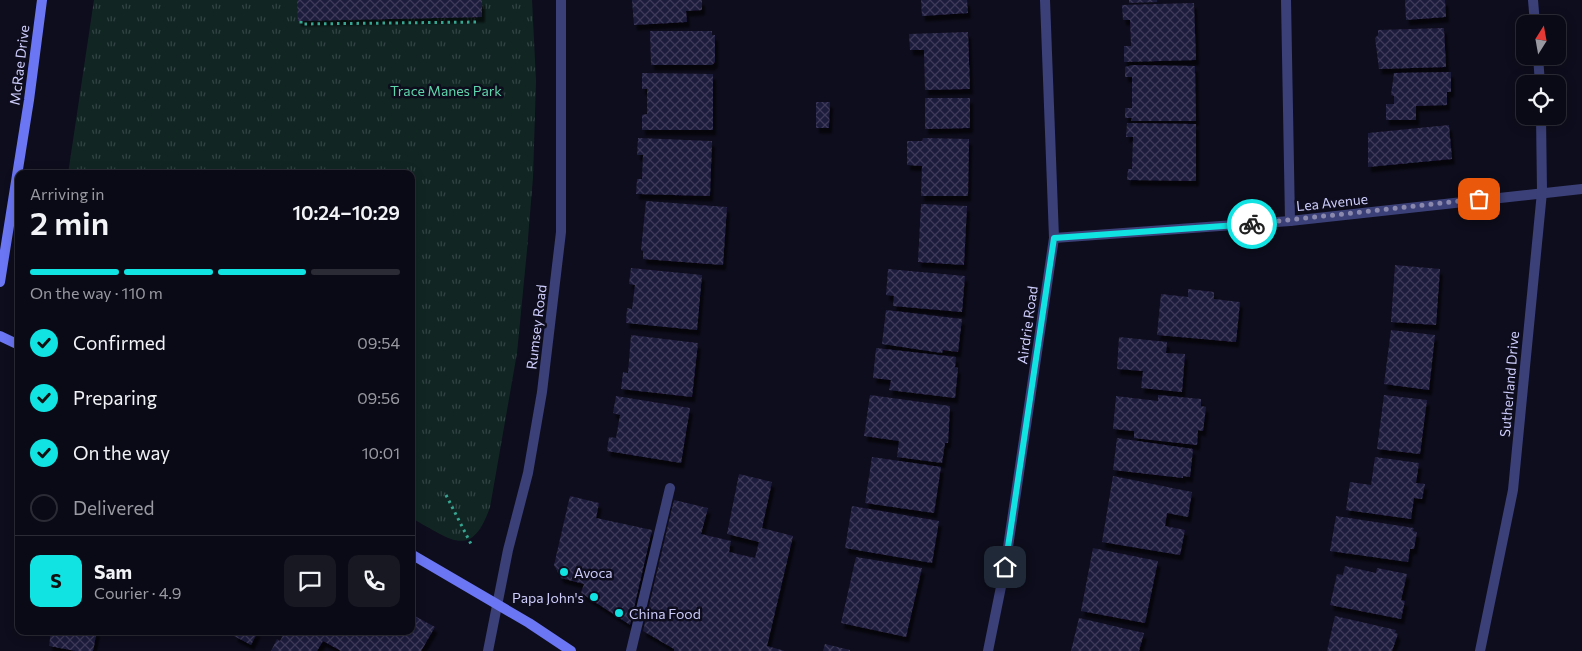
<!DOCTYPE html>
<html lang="en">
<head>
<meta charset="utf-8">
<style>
  body { margin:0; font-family:Commissioner,sans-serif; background:#181823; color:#f1f3f6; height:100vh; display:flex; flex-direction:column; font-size:19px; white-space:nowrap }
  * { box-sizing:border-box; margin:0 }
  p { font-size:16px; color:#999aa1 }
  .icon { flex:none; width:28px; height:28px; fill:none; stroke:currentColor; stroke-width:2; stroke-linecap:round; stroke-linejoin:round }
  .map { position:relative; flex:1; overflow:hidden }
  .drawer { position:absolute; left:15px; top:170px; width:400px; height:465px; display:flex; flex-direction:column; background:#0a0a16; border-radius:10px; box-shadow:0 2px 12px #0003,0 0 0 1px #2a2b35 }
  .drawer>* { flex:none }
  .needle { width:32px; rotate:11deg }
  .controls { position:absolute; left:1516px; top:15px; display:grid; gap:10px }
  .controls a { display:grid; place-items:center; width:50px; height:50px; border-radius:10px; background:#0a0a16; box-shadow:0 2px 12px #0003,0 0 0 1px #2a2b35; font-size:25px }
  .pin { position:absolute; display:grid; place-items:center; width:42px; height:42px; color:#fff; margin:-21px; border-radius:10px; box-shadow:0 2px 8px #0006 }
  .courier { position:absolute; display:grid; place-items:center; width:50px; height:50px; margin:-25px; border:4px solid #11e3e2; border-radius:50%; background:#fff; color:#222; box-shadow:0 1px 6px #0007 }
  .head em { font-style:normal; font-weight:600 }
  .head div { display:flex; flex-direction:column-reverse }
  .head { display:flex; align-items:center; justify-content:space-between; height:85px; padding:0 15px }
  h1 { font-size:32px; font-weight:600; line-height:38px }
  .bar { display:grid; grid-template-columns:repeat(4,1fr); gap:8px 5px; align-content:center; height:60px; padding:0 15px }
  .bar i { height:6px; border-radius:4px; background:#2a2b35 }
  .bar .current { background:#11e3e2 }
  .bar p { grid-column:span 4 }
  .line { display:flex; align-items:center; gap:12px; padding:0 15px; border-top:1px solid #2a2b35 }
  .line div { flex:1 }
  .round { display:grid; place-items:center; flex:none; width:52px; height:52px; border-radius:10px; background:#181823 }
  ol { padding:0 15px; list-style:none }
  li { display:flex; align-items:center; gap:15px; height:55px }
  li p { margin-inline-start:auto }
  li .icon { padding:5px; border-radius:50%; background:#11e3e2; color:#111; stroke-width:4 }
  li:last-child { color:#999aa1 }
  li i { width:28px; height:28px; border:2px solid #2a2b35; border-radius:50% }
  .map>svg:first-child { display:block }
</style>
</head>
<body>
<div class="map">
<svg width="1582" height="651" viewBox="0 0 1582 651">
  <defs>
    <pattern id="park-tufts" width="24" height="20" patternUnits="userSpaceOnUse" patternTransform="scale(1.25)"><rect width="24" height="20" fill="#112623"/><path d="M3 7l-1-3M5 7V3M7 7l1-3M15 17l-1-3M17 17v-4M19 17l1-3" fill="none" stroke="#324444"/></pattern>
    <pattern id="building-cross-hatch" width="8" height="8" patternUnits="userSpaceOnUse" patternTransform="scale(1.25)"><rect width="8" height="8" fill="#1e1b3c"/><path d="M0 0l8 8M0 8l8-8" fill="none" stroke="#3e3b59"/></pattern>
    <filter id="shadow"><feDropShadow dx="3" dy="5.5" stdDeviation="1" flood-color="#0009"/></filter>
  </defs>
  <rect width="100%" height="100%" fill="#0e0d1d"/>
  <!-- park -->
  <path fill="url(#park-tufts)" d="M94,0H532L536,81L533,177L527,250L517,353L490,507C471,562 450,538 411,518V174H68Z"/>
  <!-- building -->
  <g fill="url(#building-cross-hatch)" filter="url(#shadow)">
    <polygon points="297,0 482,0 482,17 298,21"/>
    <polygon points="632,0 702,0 702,10 686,11 687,22 634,25"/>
    <polygon points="921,0 967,0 968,13 922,16"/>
    <polygon points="1129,0 1157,0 1157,2 1129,3"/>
    <polygon points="1405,0 1445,0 1446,17 1406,20"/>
    <polygon points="1194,3 1196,60 1124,62 1124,46 1131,46 1130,20 1123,20 1122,5"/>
    <polygon points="1444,28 1446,67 1379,69 1375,38 1378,35 1378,30"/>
    <polygon points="650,31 712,31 712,35 715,35 715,62 712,65 651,65"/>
    <polygon points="968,32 970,89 925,90 924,50 910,50 909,34"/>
    <polygon points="1132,65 1195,66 1196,121 1131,121 1132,118 1125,118 1125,108 1132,108 1132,77 1125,77 1125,67"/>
    <polygon points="1451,72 1451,92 1447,92 1447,105 1416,106 1416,120 1386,120 1386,104 1394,104 1394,96 1391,95 1394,73"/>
    <polygon points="642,73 713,74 713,130 642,130 642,115 647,114 647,89 642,89"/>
    <polygon points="925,98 970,98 970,128 925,129"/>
    <polygon points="816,102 830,102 829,128 816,128"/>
    <polygon points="1127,123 1196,124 1196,181 1127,180 1128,169 1132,169 1133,137 1126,137"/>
    <polygon points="1449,125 1452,159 1368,167 1368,133"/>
    <polygon points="638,138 712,141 710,196 636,194 637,179 642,179 643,155 637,155"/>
    <polygon points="923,138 969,139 968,196 921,196 922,166 907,165 907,141 922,141"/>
    <polygon points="646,201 727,207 723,265 643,259 643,251 641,250"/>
    <polygon points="921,204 967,206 964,265 918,262"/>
    <polygon points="1395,265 1440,269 1436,325 1391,322"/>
    <polygon points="631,268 702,275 697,330 626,323 627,308 632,309 635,285 629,284"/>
    <polygon points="888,269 965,276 962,312 893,306 894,296 886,295"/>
    <polygon points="1188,289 1214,292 1214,299 1240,302 1236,342 1157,335 1161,294 1188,297"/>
    <polygon points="886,310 962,319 958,352 943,350 942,353 882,344"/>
    <polygon points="1391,330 1435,335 1429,390 1384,384"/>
    <polygon points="631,335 698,343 692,397 621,389 623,372 628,373"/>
    <polygon points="1119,337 1167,342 1166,353 1185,354 1182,392 1141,388 1143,371 1117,369"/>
    <polygon points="876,348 956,357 955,367 958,368 955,398 889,390 891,380 873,378"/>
    <polygon points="870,395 950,406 948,443 945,443 942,463 897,457 899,441 864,436"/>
    <polygon points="1158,395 1201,399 1201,406 1206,407 1203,431 1198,430 1197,445 1134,438 1134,431 1113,429 1116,396 1158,401"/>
    <polygon points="1384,395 1427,400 1420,454 1377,449"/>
    <polygon points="616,396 690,408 681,463 607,451 609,437 616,438 620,415 613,413"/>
    <polygon points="1117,438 1193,449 1190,477 1183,476 1183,478 1113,470"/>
    <polygon points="872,457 941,467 934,513 865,503"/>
    <polygon points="1375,457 1419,463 1416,483 1425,484 1422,499 1414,498 1411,519 1346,510 1350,482 1371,485"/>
    <polygon points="739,474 772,482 762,528 793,536 767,646 785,651 674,651 674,649 643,631 674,500 708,508 701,534 731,541 729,552 755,558 759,542 727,534"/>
    <polygon points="1113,476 1192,492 1188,517 1167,513 1165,526 1185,530 1180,555 1102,542"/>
    <polygon points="570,496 599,503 596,518 652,530 630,625 581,593 584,584 561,578 554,565"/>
    <polygon points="852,506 939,521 932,563 845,548"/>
    <polygon points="1336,516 1414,528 1413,531 1417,532 1414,549 1410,549 1408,562 1330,551"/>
    <polygon points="1093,548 1158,561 1145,623 1081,611"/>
    <polygon points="856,557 922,568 906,637 841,623"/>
    <polygon points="1345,566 1376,573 1377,568 1407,574 1401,600 1405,601 1401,619 1330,605 1337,574 1343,575"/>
    <polygon points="411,614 435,627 421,651 341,651 323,641 317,651 271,651 277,639 280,641 285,631 411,631"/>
    <polygon points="1335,616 1396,630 1395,633 1398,634 1392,651 1327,651"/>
    <polygon points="1079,618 1144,633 1139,651 1071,651"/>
    <polygon points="51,631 97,631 93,651 76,651 49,646"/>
    <polygon points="236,631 258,631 251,645 234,636"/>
    <polygon points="825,644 850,650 850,651 823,651"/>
  </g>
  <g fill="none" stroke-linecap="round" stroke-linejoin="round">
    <!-- path -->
    <g stroke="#36a693" stroke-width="3" stroke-dasharray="2.5 4" stroke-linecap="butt">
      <polyline points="301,21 301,24 479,22"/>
      <polyline points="446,495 472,546"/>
    </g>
    <!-- lane -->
    <g stroke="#3b4078" stroke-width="10">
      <polyline points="1286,0 1290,221"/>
      <polyline points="631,651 670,488"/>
    </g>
    <!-- street -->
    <g stroke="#3b4078" stroke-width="10">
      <polyline points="1533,0 1535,24"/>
      <polyline points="1538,56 1540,84"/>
      <polyline points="1054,238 1290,221 1582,189"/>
      <polyline points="488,651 508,550 528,473 542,392 561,232 561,0"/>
      <polyline points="988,651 1005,567 1054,238 1045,0"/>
      <polyline points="1480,651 1513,490 1542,192 1541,116"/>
    </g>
    <!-- secondary -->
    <g stroke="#6b76f4" stroke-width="10">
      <polyline points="0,282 29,100 42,0"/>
      <polyline points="0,336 19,345"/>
      <polyline points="411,554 529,623 571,651"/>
    </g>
  </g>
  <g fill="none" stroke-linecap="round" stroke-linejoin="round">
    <!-- done -->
    <polyline stroke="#8a89ad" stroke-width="5" stroke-dasharray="0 9" points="1252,224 1479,199"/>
    <!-- route -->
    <polyline stroke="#11e3e2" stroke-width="6" points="1005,567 1054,238 1252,224"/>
  </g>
  <!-- markers -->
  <g fill="#11e3e2" stroke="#0e0d1d" stroke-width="2">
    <circle cx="564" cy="572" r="5"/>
    <circle cx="594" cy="597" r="5"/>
    <circle cx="619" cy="613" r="5"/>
  </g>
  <g text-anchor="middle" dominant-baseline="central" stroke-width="5" stroke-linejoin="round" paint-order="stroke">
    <!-- street labels -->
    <g font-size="14" fill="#cdccfb" stroke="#0e0d1d">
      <text transform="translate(19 65) rotate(-83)">McRae Drive</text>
      <text transform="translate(1332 202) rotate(-6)">Lea Avenue</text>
      <text transform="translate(1027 325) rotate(-82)">Airdrie Road</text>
      <text transform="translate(536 327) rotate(-83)">Rumsey Road</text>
      <text transform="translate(1509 384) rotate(-85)">Sutherland Drive</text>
    </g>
    <!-- park labels -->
    <g font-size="14" fill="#5fd5ab" stroke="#0e0d1d">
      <text x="446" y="90">Trace Manes Park</text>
    </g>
    <!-- poi labels -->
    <g font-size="14" fill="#cdccfb" stroke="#0e0d1d" text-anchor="start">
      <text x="574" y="572">Avoca</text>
      <text x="584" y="597" text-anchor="end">Papa John's</text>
      <text x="629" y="613">China Food</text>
    </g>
  </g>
</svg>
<div class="controls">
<a><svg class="needle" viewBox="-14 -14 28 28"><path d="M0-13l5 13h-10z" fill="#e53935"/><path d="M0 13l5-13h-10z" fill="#999aa1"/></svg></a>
<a><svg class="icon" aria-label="locate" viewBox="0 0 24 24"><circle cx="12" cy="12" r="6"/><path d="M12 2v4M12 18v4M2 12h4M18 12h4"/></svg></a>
</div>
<div class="pin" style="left:1479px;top:199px;background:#ea580c"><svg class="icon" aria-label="bag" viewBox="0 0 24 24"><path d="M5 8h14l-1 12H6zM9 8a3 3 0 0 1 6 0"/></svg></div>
<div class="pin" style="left:1005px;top:567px;background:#1f2937"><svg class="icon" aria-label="home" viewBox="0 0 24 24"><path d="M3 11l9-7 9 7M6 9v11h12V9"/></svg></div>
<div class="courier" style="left:1252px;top:224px"><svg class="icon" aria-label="bike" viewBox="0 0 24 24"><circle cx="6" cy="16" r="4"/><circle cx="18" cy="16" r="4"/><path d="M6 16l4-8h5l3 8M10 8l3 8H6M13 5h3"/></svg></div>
<section class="drawer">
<div class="head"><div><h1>2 min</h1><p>Arriving in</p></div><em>10:24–10:29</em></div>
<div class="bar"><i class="current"></i><i class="current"></i><i class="current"></i><i></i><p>On the way · 110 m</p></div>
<ol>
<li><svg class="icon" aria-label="check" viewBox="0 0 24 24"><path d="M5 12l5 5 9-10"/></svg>Confirmed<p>09:54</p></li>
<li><svg class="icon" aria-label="check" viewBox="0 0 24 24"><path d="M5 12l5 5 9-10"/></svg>Preparing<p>09:56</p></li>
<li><svg class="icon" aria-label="check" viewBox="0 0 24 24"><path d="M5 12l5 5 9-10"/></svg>On the way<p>10:01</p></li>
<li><i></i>Delivered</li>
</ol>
<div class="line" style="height:90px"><b class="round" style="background:#11e3e2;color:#111">S</b><div><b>Sam</b><p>Courier · 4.9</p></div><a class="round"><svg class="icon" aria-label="chat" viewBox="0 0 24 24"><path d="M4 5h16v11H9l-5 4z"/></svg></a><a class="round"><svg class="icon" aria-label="phone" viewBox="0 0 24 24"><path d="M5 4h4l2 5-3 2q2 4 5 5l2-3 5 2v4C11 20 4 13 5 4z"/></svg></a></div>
</section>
</div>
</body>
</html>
